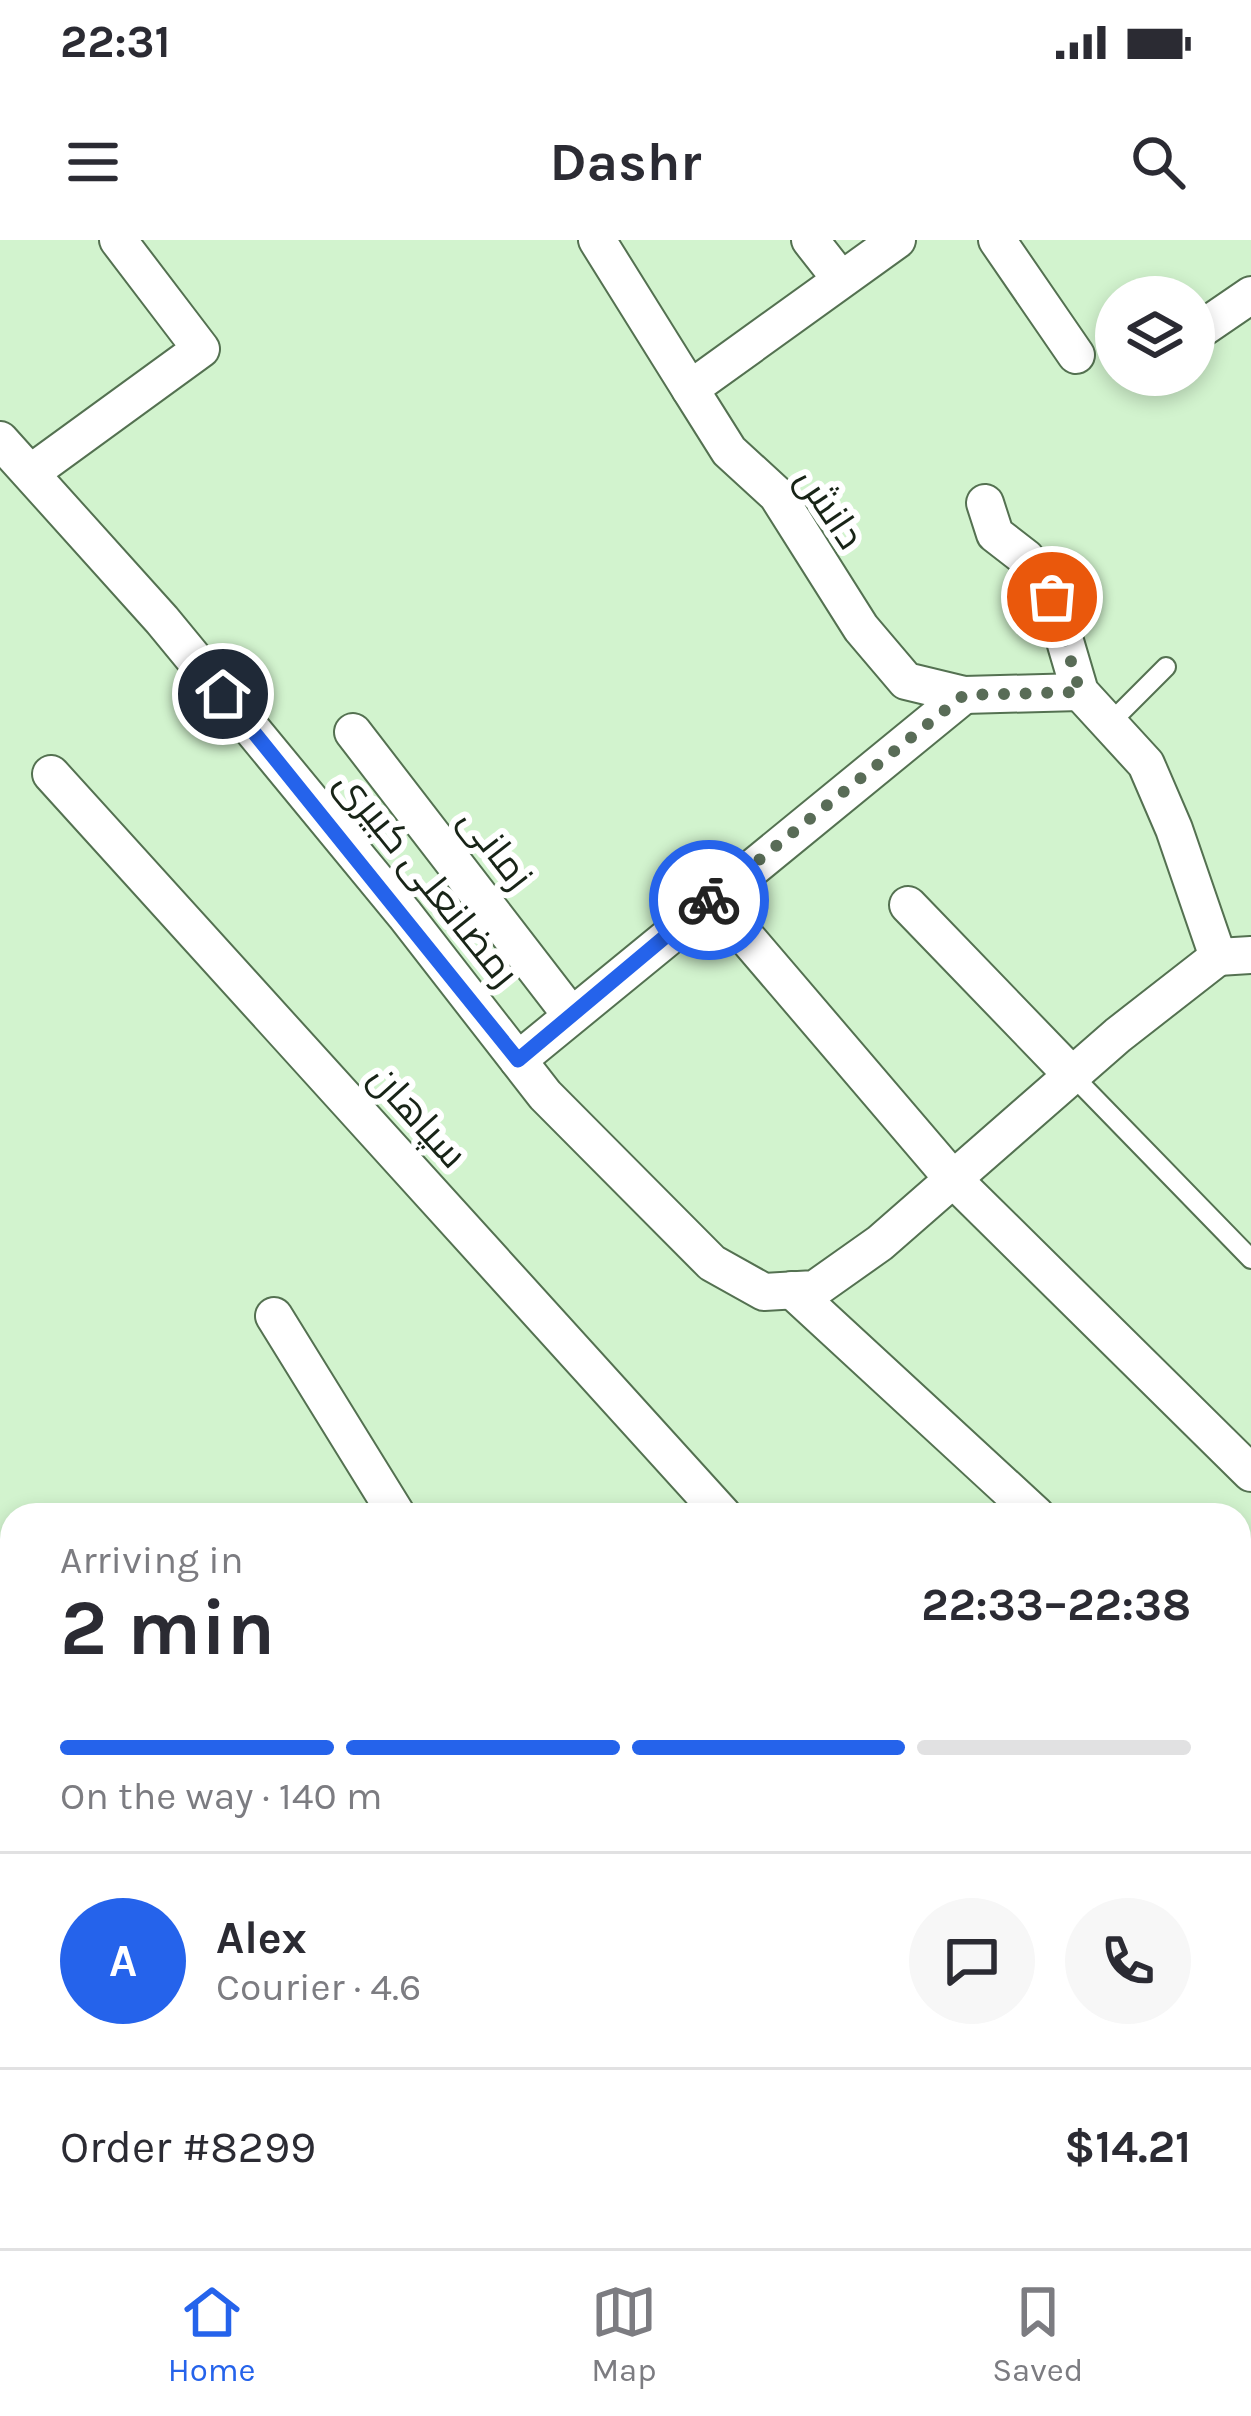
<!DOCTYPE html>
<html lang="en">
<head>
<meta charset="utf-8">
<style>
  body { margin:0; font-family:Karla,Cairo,sans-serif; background:#f7f7f7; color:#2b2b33; height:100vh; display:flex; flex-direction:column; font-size:45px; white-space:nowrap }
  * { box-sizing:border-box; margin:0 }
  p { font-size:39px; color:#7c7c81 }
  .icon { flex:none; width:66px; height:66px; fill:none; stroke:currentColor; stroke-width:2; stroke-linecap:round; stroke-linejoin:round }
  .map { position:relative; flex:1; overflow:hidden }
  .side { position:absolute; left:0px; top:1263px; width:1251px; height:747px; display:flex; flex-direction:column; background:#fff; border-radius:36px 36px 0 0; box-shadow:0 6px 18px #0003 }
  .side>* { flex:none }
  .buttons { position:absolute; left:1095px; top:36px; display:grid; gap:24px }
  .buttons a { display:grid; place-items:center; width:120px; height:120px; border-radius:50%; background:#fff; box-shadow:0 6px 18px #0003; font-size:60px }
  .pin { position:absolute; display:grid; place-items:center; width:102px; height:102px; color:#fff; margin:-51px; border:6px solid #fff; border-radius:50%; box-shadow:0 3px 12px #0007 }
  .courier { position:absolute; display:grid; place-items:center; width:120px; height:120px; margin:-60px; border:9px solid #2563eb; border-radius:50%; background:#fff; color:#222; box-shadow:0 3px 15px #0007 }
  .summary em { font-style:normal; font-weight:700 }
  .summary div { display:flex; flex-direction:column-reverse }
  .summary { display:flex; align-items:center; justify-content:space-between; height:204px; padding:0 60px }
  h1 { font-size:78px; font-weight:700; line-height:90px }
  .bar { display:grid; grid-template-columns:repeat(4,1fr); gap:18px 12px; align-content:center; height:144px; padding:0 60px }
  .bar i { height:15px; border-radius:9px; background:#e1e1e2 }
  .bar .active { background:#2563eb }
  .bar p { grid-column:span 4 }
  .line { display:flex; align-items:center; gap:30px; padding:0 60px; border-top:3px solid #e1e1e2 }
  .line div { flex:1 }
  .round { display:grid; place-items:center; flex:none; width:126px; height:126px; border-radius:63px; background:#f7f7f7 }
  .status { display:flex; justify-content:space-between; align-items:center; height:84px; padding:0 60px; background:#fff; direction:ltr }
  .status svg { height:33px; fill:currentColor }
  header { display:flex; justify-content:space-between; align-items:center; height:156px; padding:0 60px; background:#fff; font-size:54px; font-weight:700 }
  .menu { display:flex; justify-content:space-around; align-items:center; height:168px; border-top:3px solid #e1e1e2; background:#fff; font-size:33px; color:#7c7c81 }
  .menu a { display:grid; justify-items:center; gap:6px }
  .menu .active { color:#2563eb }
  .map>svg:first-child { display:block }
</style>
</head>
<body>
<div class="status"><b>22:31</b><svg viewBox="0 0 49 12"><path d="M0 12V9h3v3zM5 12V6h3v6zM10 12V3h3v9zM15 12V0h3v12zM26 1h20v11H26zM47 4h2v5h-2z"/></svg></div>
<header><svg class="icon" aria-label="menu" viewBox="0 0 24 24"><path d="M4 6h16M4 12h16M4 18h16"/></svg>Dashr<svg class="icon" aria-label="search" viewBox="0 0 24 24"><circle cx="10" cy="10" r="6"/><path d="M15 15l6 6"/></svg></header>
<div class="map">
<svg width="1251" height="2008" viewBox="0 0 1251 2008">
  <rect width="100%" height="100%" fill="#d2f3ce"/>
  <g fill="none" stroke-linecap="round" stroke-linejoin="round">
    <!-- lane casing -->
    <g stroke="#547151" stroke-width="22">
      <g id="lane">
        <polyline points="1109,484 1166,427"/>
        <polyline points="1072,835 1251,1019"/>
        <polyline points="488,2008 498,1998"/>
      </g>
    </g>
    <!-- street casing -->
    <g stroke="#547151" stroke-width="40">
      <g id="street">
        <polyline points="597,0 690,149"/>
        <polyline points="810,0 839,37"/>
        <polyline points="897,0 690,149 729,211 777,255 861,388 906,441 964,455 1080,452"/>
        <polyline points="997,0 1076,115"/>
        <polyline points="1194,94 1251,55"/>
        <polyline points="0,200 162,380 405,675 545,855 712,1023 764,1052 815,1049 880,1003 1118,795 1218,717"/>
        <polyline points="32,232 201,109 118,0"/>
        <polyline points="985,263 995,294 1026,318 1052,357 1080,452 1146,524 1174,589 1218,717 1251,715"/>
        <polyline points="353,492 571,775"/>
        <polyline points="51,534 723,1275"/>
        <polyline points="712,657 953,939 1251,1233"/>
        <polyline points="908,665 1072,835"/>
        <polyline points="518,820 964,455"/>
        <polyline points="792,1050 1036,1275"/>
        <polyline points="274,1076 397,1275"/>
        <polyline points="1239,1441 1251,1451"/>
        <polyline points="1239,1807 1251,1795"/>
        <polyline points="1239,1860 1251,1899"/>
        <polyline points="0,1880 12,1873"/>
        <polyline points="886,1998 897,2008"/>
      </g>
    </g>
    <!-- secondary casing -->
    <g stroke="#547151" stroke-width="58">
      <g id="secondary">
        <polyline points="0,1401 12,1421"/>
        <polyline points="0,1590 12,1609"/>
        <polyline points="237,1998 244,2008"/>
        <polyline points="354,1998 361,2008"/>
      </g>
    </g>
    <!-- lane -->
    <use href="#lane" stroke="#fff" stroke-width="18"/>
    <!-- street -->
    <use href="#street" stroke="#fff" stroke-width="36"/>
    <!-- secondary -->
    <use href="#secondary" stroke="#fff" stroke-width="54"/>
  </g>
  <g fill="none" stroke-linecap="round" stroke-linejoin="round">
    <!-- done -->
    <polyline stroke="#596c57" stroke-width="12" stroke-dasharray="0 21.6" points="709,660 964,455 1080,452 1052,357"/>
    <!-- route -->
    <polyline stroke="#2563eb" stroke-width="15" points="223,454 518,820 709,660"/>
  </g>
  <g text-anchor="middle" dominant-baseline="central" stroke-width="12" stroke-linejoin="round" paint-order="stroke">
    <!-- street labels -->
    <g font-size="39" fill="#182417" stroke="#fff">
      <text transform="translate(830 268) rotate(56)">دانش</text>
      <text transform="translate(496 608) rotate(52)">زمانی</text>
      <text transform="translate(427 638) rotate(51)">رمضانعلی کبیری</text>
      <text transform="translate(418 876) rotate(48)">سپاهان</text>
    </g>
  </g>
</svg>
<div class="buttons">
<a><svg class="icon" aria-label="layers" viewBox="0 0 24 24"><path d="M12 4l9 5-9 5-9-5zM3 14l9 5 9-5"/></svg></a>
</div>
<div class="pin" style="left:1052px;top:357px;background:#ea580c"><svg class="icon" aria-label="bag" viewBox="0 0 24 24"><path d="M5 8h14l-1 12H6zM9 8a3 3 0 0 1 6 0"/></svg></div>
<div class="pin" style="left:223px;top:454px;background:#1f2937"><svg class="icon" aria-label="home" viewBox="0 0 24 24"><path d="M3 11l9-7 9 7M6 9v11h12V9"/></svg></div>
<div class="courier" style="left:709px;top:660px"><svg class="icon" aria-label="bike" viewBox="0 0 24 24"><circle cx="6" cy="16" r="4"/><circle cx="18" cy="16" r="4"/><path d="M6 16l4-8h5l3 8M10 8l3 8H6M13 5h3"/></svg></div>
<section class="side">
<div class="summary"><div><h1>2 min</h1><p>Arriving in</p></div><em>22:33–22:38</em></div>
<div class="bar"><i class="active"></i><i class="active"></i><i class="active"></i><i></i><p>On the way · 140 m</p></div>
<div class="line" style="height:216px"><b class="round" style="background:#2563eb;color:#fff">A</b><div><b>Alex</b><p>Courier · 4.6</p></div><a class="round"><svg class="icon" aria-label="chat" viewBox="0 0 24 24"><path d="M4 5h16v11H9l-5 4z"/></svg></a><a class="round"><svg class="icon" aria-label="phone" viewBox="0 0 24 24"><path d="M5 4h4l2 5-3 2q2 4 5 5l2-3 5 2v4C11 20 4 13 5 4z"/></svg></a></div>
<div class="line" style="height:156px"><div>Order #8299</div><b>$14.21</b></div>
</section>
</div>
<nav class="menu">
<a class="active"><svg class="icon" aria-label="home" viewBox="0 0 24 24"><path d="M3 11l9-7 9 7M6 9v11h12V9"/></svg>Home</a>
<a><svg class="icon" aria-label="map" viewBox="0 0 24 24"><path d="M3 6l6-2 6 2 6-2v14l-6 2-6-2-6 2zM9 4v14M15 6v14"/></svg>Map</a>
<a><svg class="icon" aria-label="saved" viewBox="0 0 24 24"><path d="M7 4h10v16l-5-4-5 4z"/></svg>Saved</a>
</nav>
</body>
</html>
